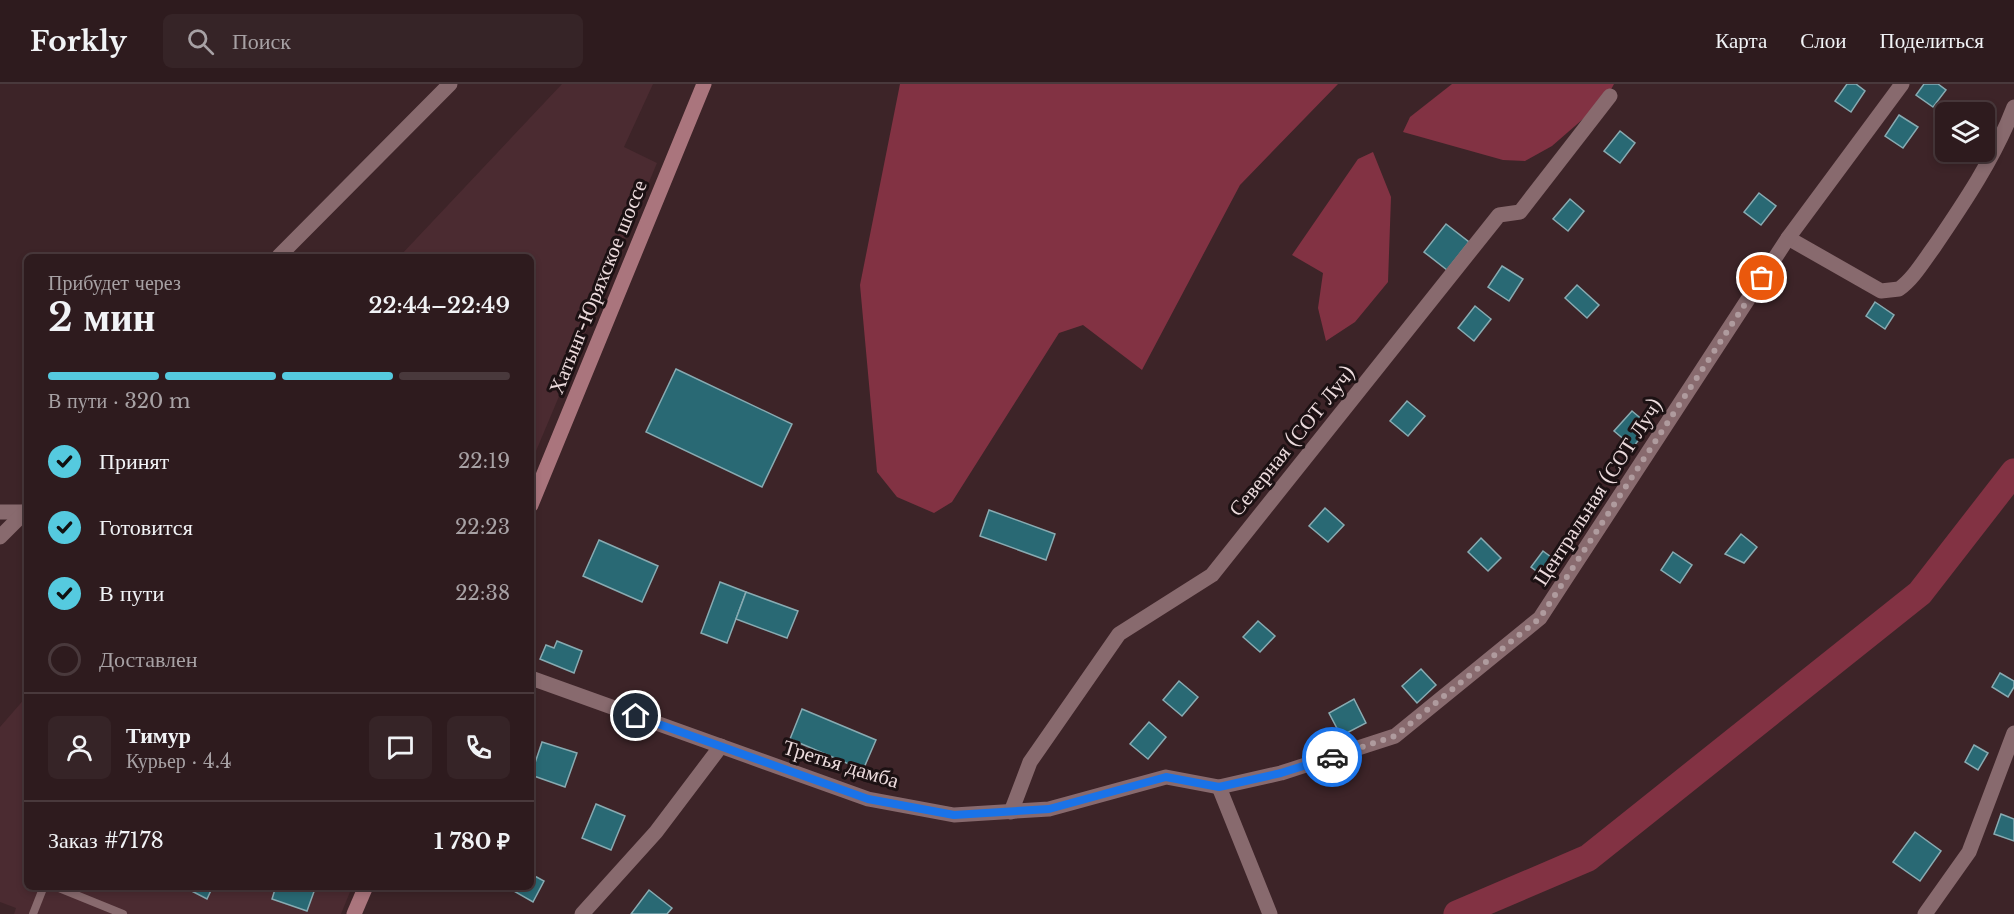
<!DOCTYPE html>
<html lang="ru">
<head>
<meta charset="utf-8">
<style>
  body { margin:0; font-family:"Libre Baskerville",serif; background:#362427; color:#f1f3f6; height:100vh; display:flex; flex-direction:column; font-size:22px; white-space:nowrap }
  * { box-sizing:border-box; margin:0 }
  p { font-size:20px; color:#a7a1a4 }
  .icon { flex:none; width:33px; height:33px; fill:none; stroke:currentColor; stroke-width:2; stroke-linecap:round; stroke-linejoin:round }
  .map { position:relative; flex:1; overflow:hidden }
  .panel { position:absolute; left:24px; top:170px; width:510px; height:636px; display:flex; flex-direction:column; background:#2e1b1e; border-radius:9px; box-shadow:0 3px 9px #0003,0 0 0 2px #49393c }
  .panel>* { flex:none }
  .controls { position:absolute; left:1935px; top:18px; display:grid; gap:12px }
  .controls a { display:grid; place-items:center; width:60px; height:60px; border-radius:9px; background:#2e1b1e; box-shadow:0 3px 9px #0003,0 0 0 2px #49393c; font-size:30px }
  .pin { position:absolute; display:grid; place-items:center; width:51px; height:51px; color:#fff; margin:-26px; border:3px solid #fff; border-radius:50%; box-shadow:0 2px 6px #0007 }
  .courier { position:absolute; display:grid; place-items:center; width:60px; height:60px; margin:-30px; border:4px solid #1a73e8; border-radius:50%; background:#fff; color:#222; box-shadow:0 2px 8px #0007 }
  .overview em { font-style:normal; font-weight:600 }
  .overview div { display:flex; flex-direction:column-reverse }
  .overview { display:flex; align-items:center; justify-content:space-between; height:102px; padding:0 24px }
  h1 { font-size:39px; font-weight:600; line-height:45px }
  .bar { display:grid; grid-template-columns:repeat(4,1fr); gap:9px 6px; align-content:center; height:72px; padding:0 24px }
  .bar i { height:8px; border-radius:4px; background:#49393c }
  .bar .active { background:#55cadf }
  .bar p { grid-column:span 4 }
  .line { display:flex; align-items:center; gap:15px; padding:0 24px; border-top:2px solid #49393c }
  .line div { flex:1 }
  .round { display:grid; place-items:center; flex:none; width:63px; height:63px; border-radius:9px; background:#362427 }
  ol { padding:0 24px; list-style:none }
  li { display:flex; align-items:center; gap:18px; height:66px }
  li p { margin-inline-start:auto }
  li .icon { padding:6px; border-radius:50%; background:#55cadf; color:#111; stroke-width:4 }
  li:last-child { color:#a7a1a4 }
  li i { width:33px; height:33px; border:3px solid #49393c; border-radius:50% }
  header { display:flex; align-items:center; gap:36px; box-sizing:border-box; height:84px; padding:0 30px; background:#2e1b1e; border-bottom:2px solid #49393c }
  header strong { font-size:28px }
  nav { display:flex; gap:33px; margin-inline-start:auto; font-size:21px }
  .search { width:420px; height:54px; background:#362427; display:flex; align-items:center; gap:15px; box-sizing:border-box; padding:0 21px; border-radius:9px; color:#a7a1a4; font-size:22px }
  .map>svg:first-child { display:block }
</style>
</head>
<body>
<header>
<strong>Forkly</strong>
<div class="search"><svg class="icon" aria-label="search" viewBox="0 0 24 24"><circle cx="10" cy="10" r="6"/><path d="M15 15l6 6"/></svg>Поиск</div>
<nav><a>Карта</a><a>Слои</a><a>Поделиться</a></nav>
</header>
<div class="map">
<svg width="2014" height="830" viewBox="0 0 2014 830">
  <rect width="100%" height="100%" fill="#3d2428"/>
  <!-- built -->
  <g fill="#4b2b31">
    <polygon points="562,0 653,0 624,63 657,79 531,379 531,172 400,172"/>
    <polygon points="27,612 27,802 352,803 341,830 14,830 16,824 0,818 0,643"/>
  </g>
  <!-- water -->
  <g fill="#823243">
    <polygon points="900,0 1338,0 1240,101 1142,286 1083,241 1059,249 952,418 934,429 897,413 877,388 860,201"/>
    <polygon points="1452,0 1614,0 1606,15 1552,62 1525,77 1503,76 1403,48 1410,33"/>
    <polygon points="1373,68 1391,113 1388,198 1355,238 1326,257 1318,224 1323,189 1292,171 1358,75"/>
  </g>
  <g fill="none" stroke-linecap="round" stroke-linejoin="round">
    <!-- river -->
    <polyline stroke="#823243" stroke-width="27" points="1457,830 1588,774 1920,509 2014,388"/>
  </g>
  <!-- building -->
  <g fill="#296974" stroke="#88abb2" stroke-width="1.5">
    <polygon points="1847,0 1856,0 1865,7 1851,28 1835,17"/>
    <polygon points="1924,0 1938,0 1946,6 1933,23 1916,11"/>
    <polygon points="1899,31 1918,43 1903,64 1885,52"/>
    <polygon points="1620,47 1635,59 1620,79 1604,67"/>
    <polygon points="1759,109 1776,122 1761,141 1744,128"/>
    <polygon points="1570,115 1584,127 1568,147 1553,135"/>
    <polygon points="1446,140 1469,158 1447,186 1424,168"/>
    <polygon points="1502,182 1523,195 1509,217 1488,203"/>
    <polygon points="1577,201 1599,221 1587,234 1565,214"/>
    <polygon points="1875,218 1894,231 1885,245 1866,232"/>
    <polygon points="1475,222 1491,235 1474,257 1458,244"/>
    <polygon points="676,285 792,340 762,403 646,348"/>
    <polygon points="1407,317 1425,332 1408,352 1390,337"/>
    <polygon points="1632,327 1650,342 1633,363 1614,347"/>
    <polygon points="1325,424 1344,441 1328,458 1309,442"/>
    <polygon points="989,426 1055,450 1046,476 980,452"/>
    <polygon points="1741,450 1757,463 1744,479 1725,470"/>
    <polygon points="1481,454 1501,474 1488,487 1468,468"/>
    <polygon points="599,456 658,482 642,518 583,492"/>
    <polygon points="1543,467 1559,479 1547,495 1531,483"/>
    <polygon points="1673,468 1692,481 1680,499 1661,486"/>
    <polygon points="720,498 746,508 727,559 701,549"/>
    <polygon points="746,508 798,527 787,554 736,535"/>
    <polygon points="1258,537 1275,552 1260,568 1243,553"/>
    <polygon points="557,557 582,567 574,589 540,575 546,561 554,564"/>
    <polygon points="1421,585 1436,601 1417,619 1402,602"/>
    <polygon points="2000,589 2014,597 2014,603 2008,613 1992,603"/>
    <polygon points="1179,597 1198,613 1182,632 1163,616"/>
    <polygon points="1354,615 1366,639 1341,652 1329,629"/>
    <polygon points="802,625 876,656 863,686 790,655"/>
    <polygon points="1149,638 1166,653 1148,675 1130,660"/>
    <polygon points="542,658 577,669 565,703 531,691"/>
    <polygon points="1974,661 1988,669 1978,686 1965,678"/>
    <polygon points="596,720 625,732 611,766 582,754"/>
    <polygon points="2001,730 2014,735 2014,757 1994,750"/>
    <polygon points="1915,748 1941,767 1920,797 1893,778"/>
    <polygon points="531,790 544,797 533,818 505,802 531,802"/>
    <polygon points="182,802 213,802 207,815"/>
    <polygon points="276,802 316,802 307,827 272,815"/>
    <polygon points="649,806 672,824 667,830 631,830"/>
  </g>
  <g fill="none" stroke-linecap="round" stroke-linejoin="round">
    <!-- service -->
    <g stroke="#886a6e" stroke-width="8">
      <polyline points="54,802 123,830"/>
      <polyline points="33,830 44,802"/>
    </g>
    <!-- minor -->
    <g stroke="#886a6e" stroke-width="15">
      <path d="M1788,154L1881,207L1899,205C1913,195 1923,178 1934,163C1964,119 1995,73 2014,23"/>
      <polyline points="279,172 450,0"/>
      <polyline points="0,428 25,428"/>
      <polyline points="0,453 27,426"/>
      <polyline points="531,594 868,715 954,731 1049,725 1166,693 1219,703 1281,689 1395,652 1540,534 1788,154 1902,0"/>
      <polyline points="1219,703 1270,830"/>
      <polyline points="1011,728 1030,678 1119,550 1212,491 1499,131 1520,128 1610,12"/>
      <polyline points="582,830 656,748 721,662"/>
      <polyline points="1925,830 1969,768 2014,649"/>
    </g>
    <!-- secondary -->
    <g stroke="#aa757d" stroke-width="15">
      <polyline points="531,421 704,0"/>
      <polyline points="354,830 366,802"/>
    </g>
  </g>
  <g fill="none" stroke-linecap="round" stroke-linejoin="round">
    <!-- done -->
    <polyline stroke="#af9b9e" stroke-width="6" stroke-dasharray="0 10.8" points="1332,673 1395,652 1540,534 1762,194"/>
    <!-- route -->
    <polyline stroke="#1a73e8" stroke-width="8" points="636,632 868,715 954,731 1049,725 1166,693 1219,703 1281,689 1332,673"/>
  </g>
  <g text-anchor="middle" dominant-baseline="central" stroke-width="6" stroke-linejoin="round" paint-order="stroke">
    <!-- street labels -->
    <g font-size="21" fill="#ecdbdd" stroke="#1c1113">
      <text transform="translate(598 203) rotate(-68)">Хатынг-Юряхское шоссе</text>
      <text transform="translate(1292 357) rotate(-51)">Северная (СОТ Луч)</text>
      <text transform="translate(1598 408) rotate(-57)">Центральная (СОТ Луч)</text>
      <text transform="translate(841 680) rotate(17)">Третья дамба</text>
    </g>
  </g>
</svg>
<div class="controls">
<a><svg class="icon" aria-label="layers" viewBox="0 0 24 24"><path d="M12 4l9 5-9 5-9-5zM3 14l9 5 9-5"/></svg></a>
</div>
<div class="pin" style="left:1762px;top:194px;background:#ea580c"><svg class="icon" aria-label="bag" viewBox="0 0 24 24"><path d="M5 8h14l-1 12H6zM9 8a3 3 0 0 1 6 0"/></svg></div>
<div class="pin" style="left:636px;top:632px;background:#1f2937"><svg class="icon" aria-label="home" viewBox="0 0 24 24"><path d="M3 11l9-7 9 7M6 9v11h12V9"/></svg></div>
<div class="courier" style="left:1332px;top:673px"><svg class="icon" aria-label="car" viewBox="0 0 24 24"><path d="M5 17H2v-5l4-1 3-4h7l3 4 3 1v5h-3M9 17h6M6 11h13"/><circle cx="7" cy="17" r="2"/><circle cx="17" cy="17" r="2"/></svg></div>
<section class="panel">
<div class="overview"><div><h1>2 мин</h1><p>Прибудет через</p></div><em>22:44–22:49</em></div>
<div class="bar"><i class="active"></i><i class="active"></i><i class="active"></i><i></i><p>В пути · 320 m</p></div>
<ol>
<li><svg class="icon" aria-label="check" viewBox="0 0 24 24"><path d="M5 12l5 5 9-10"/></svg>Принят<p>22:19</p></li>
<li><svg class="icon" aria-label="check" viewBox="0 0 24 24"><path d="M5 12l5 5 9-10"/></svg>Готовится<p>22:23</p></li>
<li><svg class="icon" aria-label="check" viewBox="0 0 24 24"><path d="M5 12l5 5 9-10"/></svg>В пути<p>22:38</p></li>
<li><i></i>Доставлен</li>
</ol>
<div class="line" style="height:108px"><a class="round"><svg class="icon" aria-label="person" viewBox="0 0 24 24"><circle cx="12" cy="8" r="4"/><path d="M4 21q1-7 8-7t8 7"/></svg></a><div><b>Тимур</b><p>Курьер · 4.4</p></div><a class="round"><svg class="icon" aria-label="chat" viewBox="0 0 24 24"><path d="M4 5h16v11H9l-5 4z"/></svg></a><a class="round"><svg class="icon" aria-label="phone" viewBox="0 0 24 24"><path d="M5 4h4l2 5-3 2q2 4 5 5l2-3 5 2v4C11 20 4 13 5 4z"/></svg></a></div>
<div class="line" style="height:78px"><div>Заказ #7178</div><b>1 780 ₽</b></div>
</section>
</div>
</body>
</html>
